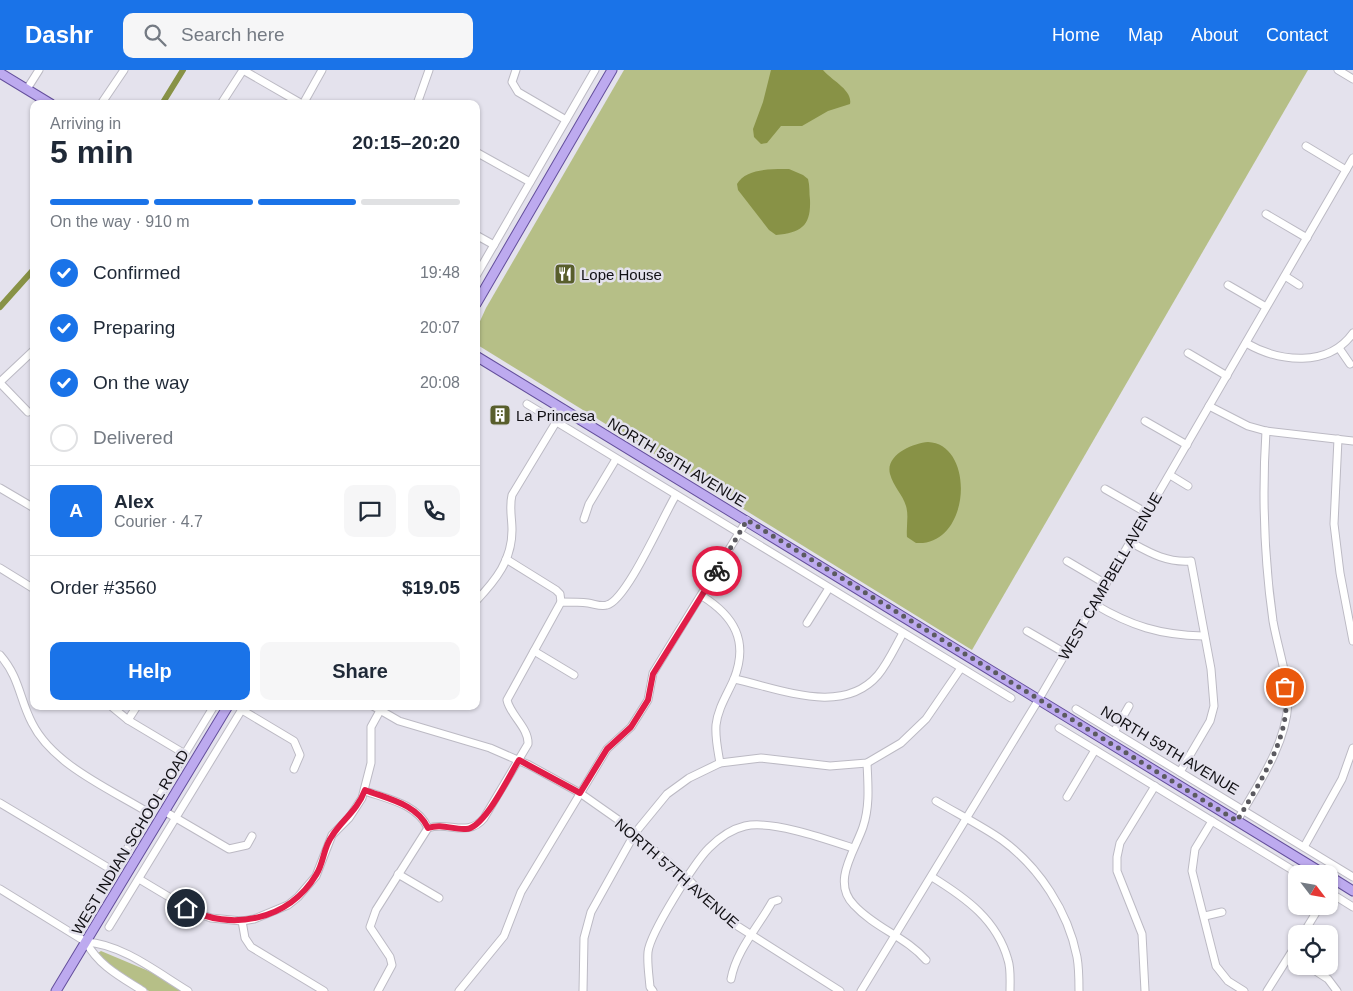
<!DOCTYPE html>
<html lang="en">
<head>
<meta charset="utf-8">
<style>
  body { margin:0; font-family:Arial,sans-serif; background:#f6f6f7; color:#1f2937; height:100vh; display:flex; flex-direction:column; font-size:19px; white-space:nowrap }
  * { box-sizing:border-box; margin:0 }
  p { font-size:16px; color:#747a83 }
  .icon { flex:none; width:28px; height:28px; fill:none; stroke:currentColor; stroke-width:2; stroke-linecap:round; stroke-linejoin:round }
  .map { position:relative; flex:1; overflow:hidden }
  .details { position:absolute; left:30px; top:30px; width:450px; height:610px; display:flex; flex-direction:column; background:#fff; border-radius:10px; box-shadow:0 1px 4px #0004 }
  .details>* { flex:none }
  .needle { width:32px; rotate:121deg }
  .tools { position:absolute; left:1288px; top:795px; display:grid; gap:10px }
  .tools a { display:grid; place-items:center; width:50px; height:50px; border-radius:10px; background:#fff; box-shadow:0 1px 4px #0004; font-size:25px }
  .pin { position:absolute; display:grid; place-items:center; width:42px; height:42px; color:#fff; margin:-21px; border:2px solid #fff; border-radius:50%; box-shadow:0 1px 5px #0007 }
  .courier { position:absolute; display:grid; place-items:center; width:50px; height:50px; margin:-25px; border:4px solid #e11d48; border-radius:50%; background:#fff; color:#222; box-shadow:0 1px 6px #0007 }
  .summary em { font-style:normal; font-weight:700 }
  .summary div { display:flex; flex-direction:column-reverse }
  .summary { display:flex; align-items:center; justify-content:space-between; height:85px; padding:0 20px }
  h1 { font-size:32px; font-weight:700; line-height:38px }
  .bar { display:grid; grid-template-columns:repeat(4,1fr); gap:8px 5px; align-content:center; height:60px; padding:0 20px }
  .bar i { height:6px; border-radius:4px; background:#e0e1e3 }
  .bar .selected { background:#1a73e8 }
  .bar p { grid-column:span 4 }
  .line { display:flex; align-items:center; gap:12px; padding:0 20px; border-top:1px solid #e0e1e3 }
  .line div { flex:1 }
  .round { display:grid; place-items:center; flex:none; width:52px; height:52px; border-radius:10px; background:#f6f6f7 }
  ol { padding:0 20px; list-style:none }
  li { display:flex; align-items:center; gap:15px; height:55px }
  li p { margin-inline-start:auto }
  li .icon { padding:5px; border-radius:50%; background:#1a73e8; color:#fff; stroke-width:4 }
  li:last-child { color:#747a83 }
  li i { width:28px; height:28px; border:2px solid #e0e1e3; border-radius:50% }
  .action { display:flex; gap:10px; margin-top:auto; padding:10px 20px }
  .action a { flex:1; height:58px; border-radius:10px; background:#1a73e8; color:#fff; font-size:20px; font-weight:700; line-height:58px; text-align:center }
  .action a+a { background:#f6f6f7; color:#1f2937 }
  header { display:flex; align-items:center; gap:30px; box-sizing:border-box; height:70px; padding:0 25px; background:#1a73e8; color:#fff }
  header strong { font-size:24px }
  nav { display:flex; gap:28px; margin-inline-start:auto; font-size:18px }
  .search { width:350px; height:45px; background:#f6f6f7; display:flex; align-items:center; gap:12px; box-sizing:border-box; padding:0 18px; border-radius:10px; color:#747a83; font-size:19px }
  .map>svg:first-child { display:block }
</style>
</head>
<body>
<header>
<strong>Dashr</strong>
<div class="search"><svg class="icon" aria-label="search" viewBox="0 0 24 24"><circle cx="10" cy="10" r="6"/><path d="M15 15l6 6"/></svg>Search here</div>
<nav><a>Home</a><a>Map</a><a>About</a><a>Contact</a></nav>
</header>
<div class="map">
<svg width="1353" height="921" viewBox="0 0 1353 921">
  <rect width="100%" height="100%" fill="#e4e2ed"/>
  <!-- green -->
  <g fill="#b6bf87">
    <polygon points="624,0 1308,0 972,580 476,274 476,260 486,238"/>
    <polygon points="101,881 151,902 181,921 149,921 107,893 98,883"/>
  </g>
  <!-- water -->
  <g fill="#889246">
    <path d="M771,0H823C831,10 853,20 850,34L828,41L802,56H781L767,73L761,74L754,67L753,59L763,32Z"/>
    <path d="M789,99L803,105L808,109C810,116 809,123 810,130C811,155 802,163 776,165L769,160L738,120L737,114C746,98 773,99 789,99Z"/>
    <path d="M928,372C976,374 971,477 916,473L907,467C906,456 909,446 906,436C903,425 893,416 890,404C885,385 913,373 928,372Z"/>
  </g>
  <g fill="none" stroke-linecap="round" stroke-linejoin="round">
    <!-- canal -->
    <g stroke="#889246" stroke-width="6">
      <polyline points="162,34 183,0"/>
      <polyline points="0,237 34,199"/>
    </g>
    <!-- minor casing -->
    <g stroke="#bcbac4" stroke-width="9">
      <g id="minor">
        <polyline points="516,0 512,12 518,22 566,50"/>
        <polyline points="1338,0 1353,9"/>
        <polyline points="27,19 39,0"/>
        <polyline points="101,34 124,0"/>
        <polyline points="221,34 243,0 302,34"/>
        <polyline points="303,34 322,0"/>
        <polyline points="417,34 429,0"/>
        <polyline points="1306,76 1346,100"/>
        <polyline points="476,82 530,112"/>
        <polyline points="1266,144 1307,168"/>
        <polyline points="476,165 494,175"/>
        <polyline points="476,206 595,0"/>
        <polyline points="1285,206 1299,215"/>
        <polyline points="1228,215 1266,237"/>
        <path d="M1246,273C1279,292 1328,298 1353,263"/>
        <polyline points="1339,278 1350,294"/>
        <polyline points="1188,283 1227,306"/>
        <polyline points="0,312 34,280"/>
        <polyline points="0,313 28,342"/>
        <polyline points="527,334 1011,628"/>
        <polyline points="1209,336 1248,356 1266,361 1353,371"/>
        <polyline points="1145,351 1187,375"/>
        <polyline points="1338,369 1334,454 1340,503 1353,571"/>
        <polyline points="1170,405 1188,416"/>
        <polyline points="0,418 34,438"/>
        <polyline points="1105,419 1147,443"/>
        <polyline points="584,449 589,434 616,389"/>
        <path d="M1130,472C1150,483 1167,493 1191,491L1211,599L1214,636L1210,651L1180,702"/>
        <polyline points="506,489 556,520 560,524 561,532"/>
        <polyline points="1067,491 1106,514"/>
        <polyline points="0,498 34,519"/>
        <path d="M702,526C734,546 749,571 734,609C727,625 718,638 716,655C715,668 718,681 720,693"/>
        <path d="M476,531C496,510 512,490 512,460C512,448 509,437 512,425L564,339"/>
        <path d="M1094,534C1131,556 1160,565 1203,566"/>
        <polyline points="807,553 829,518"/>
        <polyline points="1027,561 1065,583"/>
        <polyline points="534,581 574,605"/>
        <path d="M0,585C20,608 19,628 32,653C53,695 110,719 149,743"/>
        <path d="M734,609C779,618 842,647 878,605C888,593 895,577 903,563"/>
        <polyline points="111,636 128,650 185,684"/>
        <polyline points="373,636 399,651 490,678 529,695 580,723 617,749 687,808 728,850 840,921"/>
        <polyline points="1076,639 1353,807"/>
        <polyline points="242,640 294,671 300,685 294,699"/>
        <polyline points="128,650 137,636"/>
        <polyline points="1059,658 1299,804"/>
        <polyline points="1114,662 1129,636"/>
        <path d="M867,693C868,715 870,736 863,757C855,781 831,812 854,835C875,858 906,867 926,890"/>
        <path d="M365,721C388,729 417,734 428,758"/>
        <polyline points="1067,727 1095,680"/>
        <path d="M936,731C958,744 982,756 1002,770C1039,797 1068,841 1077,887C1079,898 1079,910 1079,921"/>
        <polyline points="0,733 112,800 116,797 214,636"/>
        <polyline points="164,741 229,779 247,775 252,766"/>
        <polyline points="1212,751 1195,779 1192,801 1216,896 1228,911 1244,921"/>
        <path d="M1237,751C1257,716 1286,675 1288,633C1289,610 1277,575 1273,551C1264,488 1262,424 1266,361"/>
        <polyline points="1304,777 1342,709 1353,678"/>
        <polyline points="398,804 439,828"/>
        <path d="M932,807C966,828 997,850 1008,890C1011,899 1010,911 1010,921"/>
        <polyline points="139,809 194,842 211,848 242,851 254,849 288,835 298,827 316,806 332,765 349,748 362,728 371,693 371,657 382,637"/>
        <path d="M0,819L86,872C122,874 158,903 188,921"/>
        <polyline points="1329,822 1353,837"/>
        <polyline points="1205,846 1222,842"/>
        <polyline points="242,851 245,868 251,877 324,921"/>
        <polyline points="109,857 244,636"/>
        <polyline points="1303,864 1320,836"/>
        <path d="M86,872C99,896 121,907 143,921"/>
        <polyline points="1290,885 1296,889"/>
        <polyline points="1308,896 1328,909 1337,921"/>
        <path d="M731,909C736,881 758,857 772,832L778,830"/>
        <path d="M378,921L392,895L390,887L370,857L376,840L428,758C448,751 468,768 484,748L528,674C529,658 510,645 507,630L561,532C570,532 580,532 588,533C595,534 601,537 607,535C627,530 664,444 676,425"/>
        <polyline points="459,921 504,866 521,822 607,679 631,657 648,630 653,603 747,450"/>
        <polyline points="583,921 584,868 591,842 635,763 667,724 689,708 720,693 761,688 830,696 867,693 901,673 926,649 961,598"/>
        <path d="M653,921L650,917C649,905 647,893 648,882C650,863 695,792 709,778C719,768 732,759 745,756C772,750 826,769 853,778"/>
        <polyline points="861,921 1039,629 1353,88"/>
        <polyline points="1145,921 1142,864 1117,801 1117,787 1120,773 1155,716"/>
        <polyline points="1267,921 1296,875"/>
      </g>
    </g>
    <!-- major casing -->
    <g stroke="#644f9c" stroke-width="11">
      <g id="major">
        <polyline points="0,3 51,34"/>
        <polyline points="476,234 612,0"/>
        <polyline points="476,286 1324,804"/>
        <polyline points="1329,806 1353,821"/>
        <polyline points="56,921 228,636"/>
      </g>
    </g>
    <!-- minor -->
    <use href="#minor" stroke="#fff" stroke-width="7"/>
    <!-- major -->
    <use href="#major" stroke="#bdaaef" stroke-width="9"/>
  </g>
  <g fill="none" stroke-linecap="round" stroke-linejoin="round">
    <!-- done -->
    <path stroke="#5b5a60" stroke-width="5" stroke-dasharray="0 9" d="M717,501L747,450L1237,751C1260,711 1293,665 1285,617"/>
    <!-- route -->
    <path stroke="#e11d48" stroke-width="6" d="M186,838C231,862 289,850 316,805C324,793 323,778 332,766C343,749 357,741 365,720C388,729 417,734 428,758C442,753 453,760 466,759C484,759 509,706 519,690L580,723L607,679L631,657L648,630L653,604L717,501"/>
  </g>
  <!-- icons -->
  <defs>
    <g id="restaurant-square" transform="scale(1.125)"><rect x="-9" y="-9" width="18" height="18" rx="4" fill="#585e2c" stroke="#e4e2ed"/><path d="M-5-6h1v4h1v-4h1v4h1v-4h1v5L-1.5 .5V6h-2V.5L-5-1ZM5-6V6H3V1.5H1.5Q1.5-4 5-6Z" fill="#fff"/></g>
    <g id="building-square" transform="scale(1.125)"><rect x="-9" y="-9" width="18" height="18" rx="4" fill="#585e2c" stroke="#e4e2ed"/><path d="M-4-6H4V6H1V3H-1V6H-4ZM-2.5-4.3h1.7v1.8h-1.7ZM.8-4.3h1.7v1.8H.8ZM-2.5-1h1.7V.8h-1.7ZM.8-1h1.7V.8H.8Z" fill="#fff"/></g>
  </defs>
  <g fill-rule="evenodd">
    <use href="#restaurant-square" x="565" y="204"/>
    <use href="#building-square" x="500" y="345"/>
  </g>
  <g text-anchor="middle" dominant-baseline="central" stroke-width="5" stroke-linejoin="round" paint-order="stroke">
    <!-- poi labels -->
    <g font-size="15" fill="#111014" stroke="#e4e2ed" text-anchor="start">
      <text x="581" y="204">Lope House</text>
      <text x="516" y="345">La Princesa</text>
    </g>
    <!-- street labels -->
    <g font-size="15" fill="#111014" stroke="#e4e2ed">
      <text transform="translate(677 392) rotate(31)">NORTH 59TH AVENUE</text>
      <text transform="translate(1110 506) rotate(-60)">WEST CAMPBELL AVENUE</text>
      <text transform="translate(1170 680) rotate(31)">NORTH 59TH AVENUE</text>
      <text transform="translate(130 772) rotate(-59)">WEST INDIAN SCHOOL ROAD</text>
      <text transform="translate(677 803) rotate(41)">NORTH 57TH AVENUE</text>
    </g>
  </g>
</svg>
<div class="tools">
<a><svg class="needle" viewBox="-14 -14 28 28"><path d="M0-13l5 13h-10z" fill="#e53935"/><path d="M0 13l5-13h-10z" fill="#747a83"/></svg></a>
<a><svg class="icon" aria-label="locate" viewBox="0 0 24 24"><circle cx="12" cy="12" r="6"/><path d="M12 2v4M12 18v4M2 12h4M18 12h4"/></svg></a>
</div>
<div class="pin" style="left:1285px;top:617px;background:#ea580c"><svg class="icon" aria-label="bag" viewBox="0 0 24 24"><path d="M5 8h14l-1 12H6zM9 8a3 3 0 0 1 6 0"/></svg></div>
<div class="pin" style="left:186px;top:838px;background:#1f2937"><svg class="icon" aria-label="home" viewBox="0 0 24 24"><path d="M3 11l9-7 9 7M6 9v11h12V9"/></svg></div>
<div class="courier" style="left:717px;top:501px"><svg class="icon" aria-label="bike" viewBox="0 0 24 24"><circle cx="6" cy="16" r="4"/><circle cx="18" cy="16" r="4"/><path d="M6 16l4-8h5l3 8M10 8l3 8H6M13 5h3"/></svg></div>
<section class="details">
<div class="summary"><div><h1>5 min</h1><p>Arriving in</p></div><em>20:15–20:20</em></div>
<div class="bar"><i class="selected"></i><i class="selected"></i><i class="selected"></i><i></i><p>On the way · 910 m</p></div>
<ol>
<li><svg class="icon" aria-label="check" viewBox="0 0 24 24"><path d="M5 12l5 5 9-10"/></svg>Confirmed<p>19:48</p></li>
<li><svg class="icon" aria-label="check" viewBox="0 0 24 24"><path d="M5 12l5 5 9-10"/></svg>Preparing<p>20:07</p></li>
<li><svg class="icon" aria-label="check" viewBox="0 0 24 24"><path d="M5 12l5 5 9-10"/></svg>On the way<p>20:08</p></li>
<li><i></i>Delivered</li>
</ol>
<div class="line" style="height:90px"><b class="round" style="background:#1a73e8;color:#fff">A</b><div><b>Alex</b><p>Courier · 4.7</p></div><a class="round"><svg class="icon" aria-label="chat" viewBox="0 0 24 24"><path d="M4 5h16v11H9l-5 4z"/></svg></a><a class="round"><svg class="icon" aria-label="phone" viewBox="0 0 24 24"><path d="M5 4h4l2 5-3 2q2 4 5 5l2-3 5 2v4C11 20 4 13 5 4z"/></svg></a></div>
<div class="line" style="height:65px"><div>Order #3560</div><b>$19.05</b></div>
<div class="action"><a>Help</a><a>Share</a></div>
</section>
</div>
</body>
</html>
